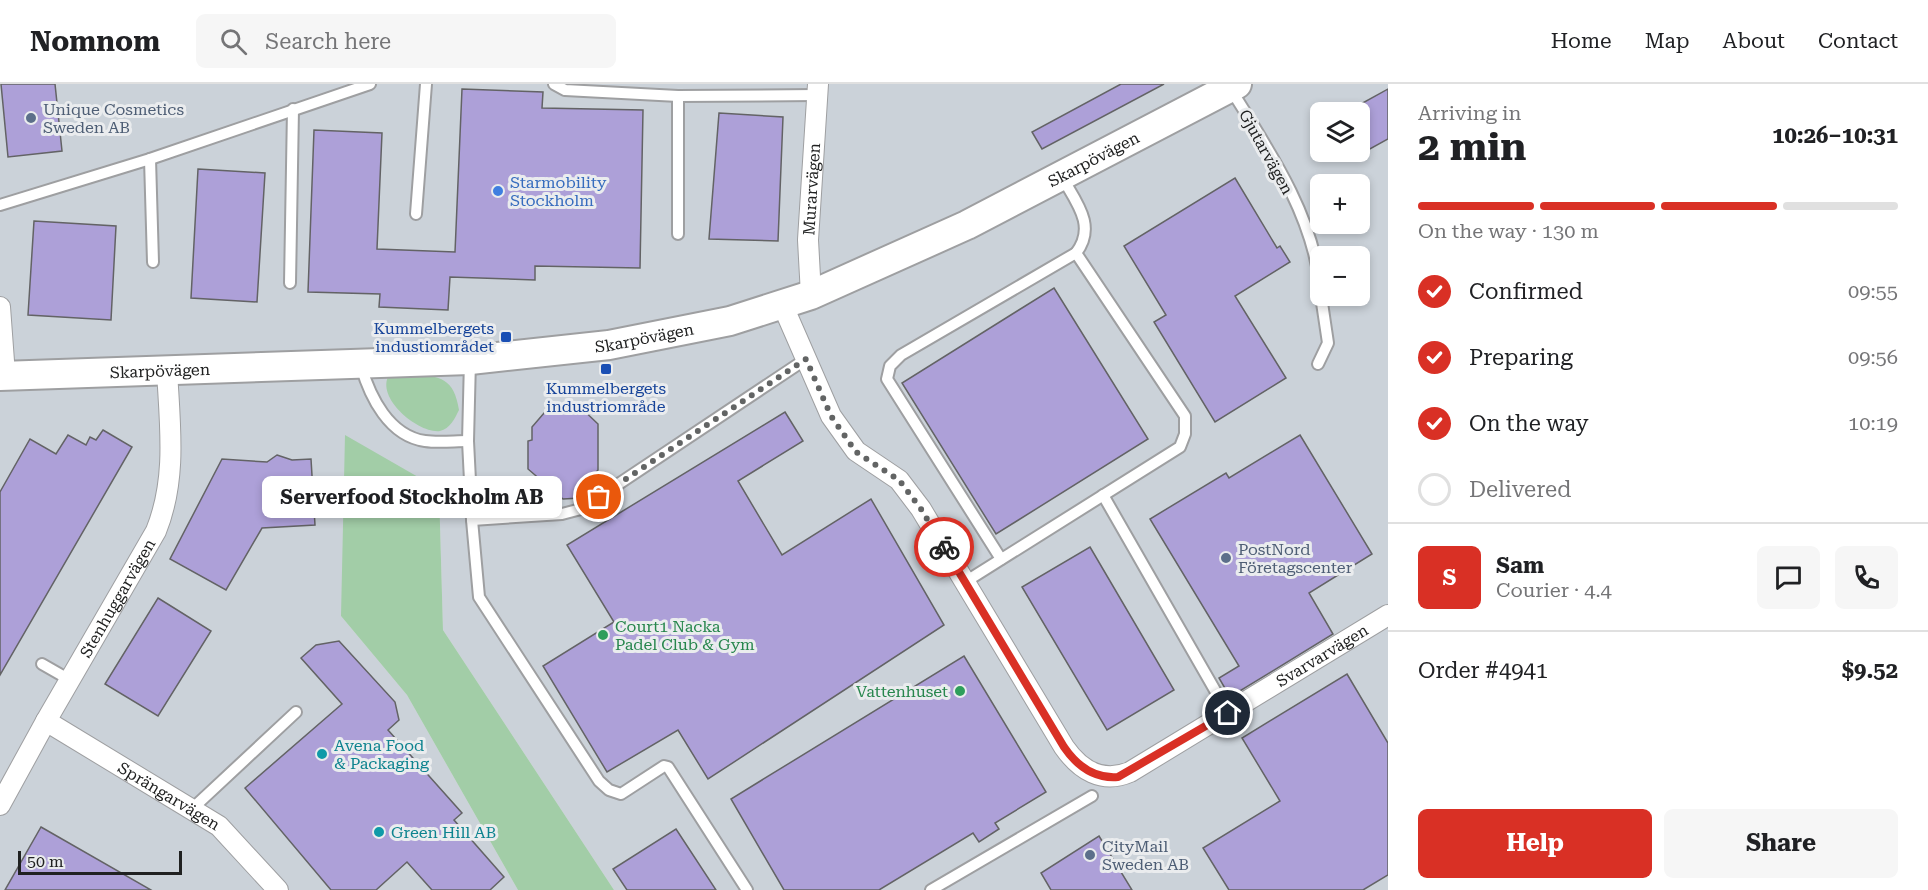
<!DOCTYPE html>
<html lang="en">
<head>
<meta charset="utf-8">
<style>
  body { margin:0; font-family:"Roboto Serif",serif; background:#f6f6f6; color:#202124; height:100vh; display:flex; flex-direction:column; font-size:22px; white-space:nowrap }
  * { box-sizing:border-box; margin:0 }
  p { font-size:20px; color:#757577 }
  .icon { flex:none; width:33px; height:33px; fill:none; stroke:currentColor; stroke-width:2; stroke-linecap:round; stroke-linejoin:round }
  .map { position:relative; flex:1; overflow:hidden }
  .sheet { display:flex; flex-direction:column; background:#fff; width:540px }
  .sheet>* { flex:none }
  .fabs { position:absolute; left:1310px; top:18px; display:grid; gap:12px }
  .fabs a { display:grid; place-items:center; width:60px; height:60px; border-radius:9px; background:#fff; box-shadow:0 3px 9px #0003; font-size:30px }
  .scale { position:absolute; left:18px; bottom:15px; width:164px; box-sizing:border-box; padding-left:6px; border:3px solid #202121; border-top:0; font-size:16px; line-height:21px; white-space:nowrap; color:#202121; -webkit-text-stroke:4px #eaecee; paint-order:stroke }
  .pin { position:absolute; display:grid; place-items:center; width:51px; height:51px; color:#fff; margin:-26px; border:3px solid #fff; border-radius:50%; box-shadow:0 2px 6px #0007 }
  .courier { position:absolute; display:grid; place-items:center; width:60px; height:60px; margin:-30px; border:4px solid #d93025; border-radius:50%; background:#fff; color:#222; box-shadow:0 2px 8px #0007 }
  .bubble { position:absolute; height:42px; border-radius:9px; background:#fff; box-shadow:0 3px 9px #0003; font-size:20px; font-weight:700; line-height:42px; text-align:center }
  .head em { font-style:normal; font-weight:700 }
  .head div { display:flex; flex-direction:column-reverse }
  .head { display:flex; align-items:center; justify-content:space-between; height:102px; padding:0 30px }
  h1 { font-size:39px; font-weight:700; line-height:45px }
  .bar { display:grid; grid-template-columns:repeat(4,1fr); gap:9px 6px; align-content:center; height:72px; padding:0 30px }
  .bar i { height:8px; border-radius:4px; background:#e0e0e0 }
  .bar .selected { background:#d93025 }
  .bar p { grid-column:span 4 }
  .line { display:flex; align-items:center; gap:15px; padding:0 30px; border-top:2px solid #e0e0e0 }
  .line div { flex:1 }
  .round { display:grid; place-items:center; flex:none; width:63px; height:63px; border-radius:9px; background:#f6f6f6 }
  ol { padding:0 30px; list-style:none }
  li { display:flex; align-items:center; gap:18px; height:66px }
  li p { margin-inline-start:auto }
  li .icon { padding:6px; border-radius:50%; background:#d93025; color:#fff; stroke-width:4 }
  li:last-child { color:#757577 }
  li i { width:33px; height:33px; border:3px solid #e0e0e0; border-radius:50% }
  .action { display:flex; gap:12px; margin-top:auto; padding:12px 30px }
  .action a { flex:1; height:69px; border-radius:9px; background:#d93025; color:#fff; font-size:24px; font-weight:700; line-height:69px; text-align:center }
  .action a+a { background:#f6f6f6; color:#202124 }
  header { display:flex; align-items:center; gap:36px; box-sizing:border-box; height:84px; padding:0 30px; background:#fff; border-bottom:2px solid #e0e0e0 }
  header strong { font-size:28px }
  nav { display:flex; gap:33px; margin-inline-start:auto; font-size:21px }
  .search { width:420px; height:54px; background:#f6f6f6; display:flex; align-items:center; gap:15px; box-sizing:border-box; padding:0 21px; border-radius:9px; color:#757577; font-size:22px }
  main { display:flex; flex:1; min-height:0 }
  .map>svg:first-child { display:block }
</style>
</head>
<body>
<header>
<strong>Nomnom</strong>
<div class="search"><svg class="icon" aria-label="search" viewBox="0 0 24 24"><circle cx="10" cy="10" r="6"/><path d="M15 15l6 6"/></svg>Search here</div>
<nav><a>Home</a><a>Map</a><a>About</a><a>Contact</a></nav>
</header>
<main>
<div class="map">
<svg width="1388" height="806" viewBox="0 0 1388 806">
  <rect width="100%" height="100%" fill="#dddfe1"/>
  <!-- built -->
  <path fill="#cbd2d9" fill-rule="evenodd" d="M0,0H1388V806H614L443,546L439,405L341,532L407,611L518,806H0ZM1320,28H1359V68H1320ZM1320,100H1359V140H1320ZM1320,172H1359V212H1320Z"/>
  <!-- green -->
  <g fill="#a2cda7">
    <path d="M412,289C441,293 454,294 459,326C455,334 450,345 440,347C419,350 375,314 389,291Z"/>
    <polygon points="345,351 439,405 443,546 614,806 518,806 407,611 341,532"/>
  </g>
  <!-- building -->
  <g fill="#ada0d8" stroke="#636365" stroke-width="1.5">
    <polygon points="1,0 55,0 62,67 8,73"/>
    <polygon points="1121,0 1164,0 1042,65 1032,48"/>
    <polygon points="462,5 543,8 542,24 643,26 640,184 535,182 535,196 450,193 448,226 379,223 380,210 308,208 314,46 382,49 377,165 455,168"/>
    <polygon points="1388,5 1388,55 1359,71 1359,21"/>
    <polygon points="719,29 783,33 778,157 709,155"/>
    <polygon points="198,85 265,89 257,218 191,214"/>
    <polygon points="1235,94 1277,164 1280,162 1290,178 1235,212 1286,294 1215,338 1154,238 1166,231 1124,162"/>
    <polygon points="34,137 116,142 111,236 28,231"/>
    <polygon points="1054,204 1148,355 996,450 902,299"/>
    <polygon points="577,320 598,340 598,386 580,407 580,414 563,415 528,385 528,357 532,356 532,343 551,321"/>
    <polygon points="785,328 803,357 738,397 782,471 871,415 944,541 708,695 678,646 607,688 543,582 614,538 567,461"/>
    <polygon points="103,346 132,363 0,591 0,408 30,355 56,370 68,351 86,361 90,353 96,356"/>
    <polygon points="1300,351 1372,470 1309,509 1333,550 1230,613 1219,594 1239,582 1150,435 1226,389 1229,394"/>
    <polygon points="277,371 292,376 311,375 315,441 262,444 226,506 170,475 222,375 267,378"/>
    <polygon points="1090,463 1174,606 1107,646 1022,503"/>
    <polygon points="158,514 211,547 158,632 105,600"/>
    <polygon points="339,557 395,618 399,636 388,646 462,729 454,736 504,793 490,806 432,806 407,778 376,806 331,806 245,704 342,620 301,574 316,561"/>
    <polygon points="964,572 1046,708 995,739 999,745 979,758 973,749 879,806 784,806 731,715"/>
    <polygon points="1347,590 1388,659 1388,791 1363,806 1229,806 1203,764 1280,717 1242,654"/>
    <polygon points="41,743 151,806 5,806"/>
    <polygon points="676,745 716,806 627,806 613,785"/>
    <polygon points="1099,752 1132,806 1051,806 1041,789"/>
  </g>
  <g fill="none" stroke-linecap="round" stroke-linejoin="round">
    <!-- lane casing -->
    <g stroke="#9e9fa1" stroke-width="14">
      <g id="lane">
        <polyline points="554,0 565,6 678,12 817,11"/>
        <path d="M1230,4C1268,65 1312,129 1320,201"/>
        <polyline points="678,12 678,150"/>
        <polyline points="150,75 370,0"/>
        <polyline points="0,121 150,75 153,178"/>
        <polyline points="416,130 426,0"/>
        <polyline points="290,199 293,25"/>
        <polyline points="470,276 468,357 472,436 562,430 581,425 806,275"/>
        <polyline points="1318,280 1328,259 1321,212"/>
        <path d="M361,282C370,313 389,352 425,357C439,359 454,357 468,357"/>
        <polyline points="1103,411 1228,629"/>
        <polyline points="472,436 479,513 599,697 609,706 621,710 664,682 668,683 747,806"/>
        <polyline points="1001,475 887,295 890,282 901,271 1076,169"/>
        <path d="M965,498L1180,363L1185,350V332L1076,169C1097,142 1076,118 1062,93"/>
        <polyline points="42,580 70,596"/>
        <polyline points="193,724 296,628"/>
        <polyline points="931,806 1092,712"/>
      </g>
    </g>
    <!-- street casing -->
    <g stroke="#9e9fa1" stroke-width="22">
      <g id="street">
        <path id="s1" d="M811,211L808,156L818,0"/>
        <path id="s2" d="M783,222L831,332L856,367L899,396L921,425L1064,663C1080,686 1102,700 1130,688L1388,531"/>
        <polyline points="0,223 5,291"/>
        <path id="s3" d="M46,637L219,742L278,806"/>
        <path id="s4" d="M0,721L46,637L156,447C177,395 170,342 167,287"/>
      </g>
    </g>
    <!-- secondary casing -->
    <g stroke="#9e9fa1" stroke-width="32">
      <g id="secondary">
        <path id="s5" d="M0,292L470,276L609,261L730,237L811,211L967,141L1237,0"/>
      </g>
    </g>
    <!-- lane -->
    <use href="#lane" stroke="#fff" stroke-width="10"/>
    <!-- street -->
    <use href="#street" stroke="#fff" stroke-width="20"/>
    <!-- secondary -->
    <use href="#secondary" stroke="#fff" stroke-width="28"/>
  </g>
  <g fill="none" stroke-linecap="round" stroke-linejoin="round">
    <!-- done -->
    <polyline stroke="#626464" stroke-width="6" stroke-dasharray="0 10.8" points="599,413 806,275 831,332 856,368 899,396 921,425 944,463"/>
    <!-- route -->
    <path stroke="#d93025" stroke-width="8" d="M944,463L1064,663C1077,682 1094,695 1118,693L1228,629"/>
  </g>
  <!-- markers -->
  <g fill="#5c6f8a" stroke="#eaecee" stroke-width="2">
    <circle cx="31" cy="34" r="6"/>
    <circle cx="1226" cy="474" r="6"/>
    <circle cx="1090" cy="771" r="6"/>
  </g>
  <circle fill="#3f7fe0" stroke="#eaecee" stroke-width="2" cx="498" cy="107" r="6"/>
  <g fill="#1a4fb4" stroke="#eaecee" stroke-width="2">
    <rect x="500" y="247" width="12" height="12" rx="3"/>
    <rect x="600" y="279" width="12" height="12" rx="3"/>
  </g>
  <g fill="#2e9e5b" stroke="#eaecee" stroke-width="2">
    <circle cx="603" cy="551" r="6"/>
    <circle cx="960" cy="607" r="6"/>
  </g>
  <g fill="#0f9aa8" stroke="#eaecee" stroke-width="2">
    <circle cx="322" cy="670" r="6"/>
    <circle cx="379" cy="748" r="6"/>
  </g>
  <g text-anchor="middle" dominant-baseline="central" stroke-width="6" stroke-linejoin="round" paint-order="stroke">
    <!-- service labels -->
    <g font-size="16" fill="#4e5e75" stroke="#eaecee" text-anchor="start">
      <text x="43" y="25">Unique Cosmetics<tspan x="43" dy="18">Sweden AB</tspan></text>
      <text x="1238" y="465">PostNord<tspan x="1238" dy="18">Företagscenter</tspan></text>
      <text x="1102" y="762">CityMail<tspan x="1102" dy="18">Sweden AB</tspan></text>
    </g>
    <!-- street labels -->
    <g font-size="16" fill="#202121" stroke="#eaecee">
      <text transform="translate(1266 68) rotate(61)">Gjutarvägen</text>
      <text stroke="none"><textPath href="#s5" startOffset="1132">Skarpövägen</textPath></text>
      <text stroke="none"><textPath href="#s1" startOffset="106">Murarvägen</textPath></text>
      <text stroke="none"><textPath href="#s5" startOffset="646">Skarpövägen</textPath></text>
      <text stroke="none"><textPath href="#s5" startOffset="160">Skarpövägen</textPath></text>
      <text stroke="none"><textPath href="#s4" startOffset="238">Stenhuggarvägen</textPath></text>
      <text stroke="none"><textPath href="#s2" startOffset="831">Svarvarvägen</textPath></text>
      <text stroke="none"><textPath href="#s3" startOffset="144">Sprängarvägen</textPath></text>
    </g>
    <!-- shop labels -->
    <g font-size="16" fill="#366cbe" stroke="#eaecee" text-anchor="start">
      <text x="510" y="98">Starmobility<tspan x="510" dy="18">Stockholm</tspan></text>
    </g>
    <!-- transit labels -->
    <g font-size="16" fill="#164399" stroke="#eaecee" text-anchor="end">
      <text x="494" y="244">Kummelbergets<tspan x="494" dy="18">industiområdet</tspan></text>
      <text x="606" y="304" text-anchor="middle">Kummelbergets<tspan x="606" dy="18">industriområde</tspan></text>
    </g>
    <!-- leisure labels -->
    <g font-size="16" fill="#27864d" stroke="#eaecee" text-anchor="start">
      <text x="615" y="542">Court1 Nacka<tspan x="615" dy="18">Padel Club &amp; Gym</tspan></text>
      <text x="948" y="607" text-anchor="end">Vattenhuset</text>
    </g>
    <!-- culture labels -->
    <g font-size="16" fill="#0d838f" stroke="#eaecee" text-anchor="start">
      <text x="334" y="661">Avena Food<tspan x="334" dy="18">&amp; Packaging</tspan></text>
      <text x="391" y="748">Green Hill AB</text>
    </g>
  </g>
</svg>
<div class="fabs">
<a><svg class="icon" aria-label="layers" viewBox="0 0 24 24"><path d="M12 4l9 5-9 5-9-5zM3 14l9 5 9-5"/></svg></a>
<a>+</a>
<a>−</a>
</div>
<div class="scale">50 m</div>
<div class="pin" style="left:599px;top:413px;background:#ea580c"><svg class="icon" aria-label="bag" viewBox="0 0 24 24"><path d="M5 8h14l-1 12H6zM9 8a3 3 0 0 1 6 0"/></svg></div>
<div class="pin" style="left:1228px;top:629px;background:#1f2937"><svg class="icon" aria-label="home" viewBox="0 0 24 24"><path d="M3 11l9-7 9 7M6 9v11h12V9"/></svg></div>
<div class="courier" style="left:944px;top:463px"><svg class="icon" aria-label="bike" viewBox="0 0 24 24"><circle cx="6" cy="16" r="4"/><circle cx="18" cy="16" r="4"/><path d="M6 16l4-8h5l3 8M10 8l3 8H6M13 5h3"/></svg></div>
<div class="bubble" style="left:262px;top:392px;width:300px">Serverfood Stockholm AB</div>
</div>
<section class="sheet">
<div class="head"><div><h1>2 min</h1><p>Arriving in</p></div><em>10:26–10:31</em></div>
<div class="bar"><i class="selected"></i><i class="selected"></i><i class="selected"></i><i></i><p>On the way · 130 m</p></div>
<ol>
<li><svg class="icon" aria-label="check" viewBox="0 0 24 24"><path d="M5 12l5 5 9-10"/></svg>Confirmed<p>09:55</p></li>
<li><svg class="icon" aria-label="check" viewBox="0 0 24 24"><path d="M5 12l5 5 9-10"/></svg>Preparing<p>09:56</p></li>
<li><svg class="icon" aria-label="check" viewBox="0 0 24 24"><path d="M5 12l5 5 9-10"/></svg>On the way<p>10:19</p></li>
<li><i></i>Delivered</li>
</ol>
<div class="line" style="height:108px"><b class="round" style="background:#d93025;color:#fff">S</b><div><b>Sam</b><p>Courier · 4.4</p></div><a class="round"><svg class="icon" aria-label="chat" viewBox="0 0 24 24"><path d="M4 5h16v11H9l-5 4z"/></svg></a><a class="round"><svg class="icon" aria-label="phone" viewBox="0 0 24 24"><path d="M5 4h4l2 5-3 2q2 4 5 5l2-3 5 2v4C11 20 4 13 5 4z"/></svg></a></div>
<div class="line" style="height:78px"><div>Order #4941</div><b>$9.52</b></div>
<div class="action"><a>Help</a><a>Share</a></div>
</section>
</main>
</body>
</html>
